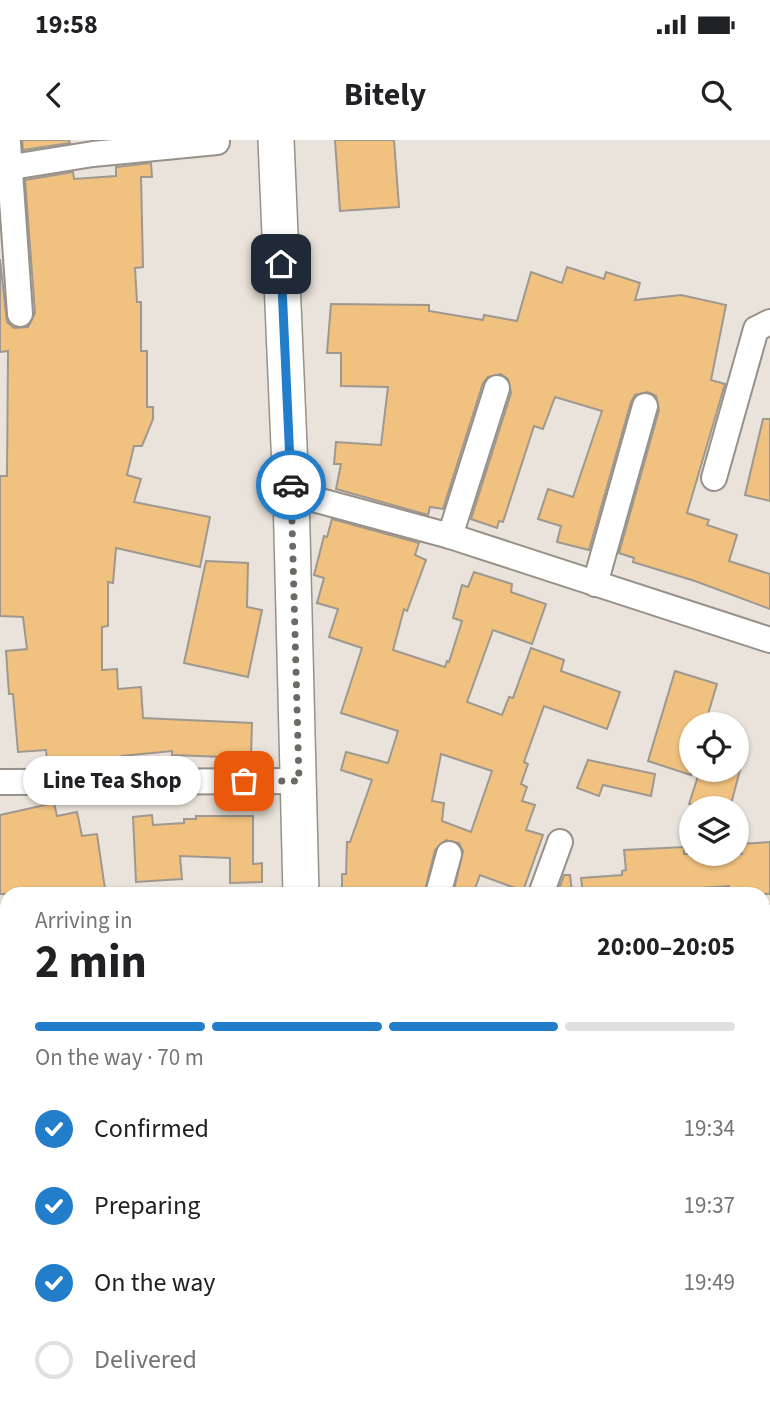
<!DOCTYPE html>
<html lang="en">
<head>
<meta charset="utf-8">
<style>
  body { margin:0; font-family:"Source Sans 3",sans-serif; background:#f2f2f2; color:#202124; height:100vh; display:flex; flex-direction:column; font-size:26px; white-space:nowrap }
  * { box-sizing:border-box; margin:0 }
  p { font-size:23px; color:#757577 }
  .icon { flex:none; width:38px; height:38px; fill:none; stroke:currentColor; stroke-width:2; stroke-linecap:round; stroke-linejoin:round }
  .map { position:relative; flex:1; overflow:hidden }
  .sheet { position:absolute; left:0px; top:747px; width:770px; height:527px; display:flex; flex-direction:column; background:#fff; border-radius:21px 21px 0 0; box-shadow:0 2px 5px #0004 }
  .sheet>* { flex:none }
  .tools { position:absolute; left:679px; top:572px; display:grid; gap:14px }
  .tools a { display:grid; place-items:center; width:70px; height:70px; border-radius:50%; background:#fff; box-shadow:0 2px 5px #0004; font-size:35px }
  .pin { position:absolute; display:grid; place-items:center; width:60px; height:60px; color:#fff; margin:-30px; border-radius:14px; box-shadow:0 4px 10px #0006 }
  .courier { position:absolute; display:grid; place-items:center; width:70px; height:70px; margin:-35px; border:5px solid #227dca; border-radius:50%; background:#fff; color:#222; box-shadow:0 2px 9px #0007 }
  .bubble { position:absolute; height:49px; border-radius:24px; background:#fff; box-shadow:0 2px 5px #0004; font-size:23px; font-weight:700; line-height:49px; text-align:center }
  .overview em { font-style:normal; font-weight:700 }
  .overview div { display:flex; flex-direction:column-reverse }
  .overview { display:flex; align-items:center; justify-content:space-between; height:119px; padding:0 35px }
  h1 { font-size:46px; font-weight:700; line-height:52px }
  .bar { display:grid; grid-template-columns:repeat(4,1fr); gap:10px 7px; align-content:center; height:84px; padding:0 35px }
  .bar i { height:9px; border-radius:5px; background:#e0e0e0 }
  .bar .active { background:#227dca }
  .bar p { grid-column:span 4 }
  ol { padding:0 35px; list-style:none }
  li { display:flex; align-items:center; gap:21px; height:77px }
  li p { margin-inline-start:auto }
  li .icon { padding:7px; border-radius:50%; background:#227dca; color:#fff; stroke-width:4 }
  li:last-child { color:#757577 }
  li i { width:38px; height:38px; border:4px solid #e0e0e0; border-radius:50% }
  .status { display:flex; justify-content:space-between; align-items:center; height:49px; padding:0 35px; background:#fff; direction:ltr }
  .status svg { height:19px; fill:currentColor }
  header { display:flex; justify-content:space-between; align-items:center; height:91px; padding:0 35px; background:#fff; font-size:32px; font-weight:700 }
  .map>svg:first-child { display:block }
</style>
</head>
<body>
<div class="status"><b>19:58</b><svg viewBox="0 0 49 12"><path d="M0 12V9h3v3zM5 12V6h3v6zM10 12V3h3v9zM15 12V0h3v12zM26 1h20v11H26zM47 4h2v5h-2z"/></svg></div>
<header><svg class="icon" aria-label="back" viewBox="0 0 24 24"><path d="M15 5l-7 7 7 7"/></svg>Bitely<svg class="icon" aria-label="search" viewBox="0 0 24 24"><circle cx="10" cy="10" r="6"/><path d="M15 15l6 6"/></svg></header>
<div class="map">
<svg width="770" height="1273" viewBox="0 0 770 1273">
  <rect width="100%" height="100%" fill="#eae3db"/>
  <!-- building -->
  <g fill="#f1c27f" stroke="#9e9890" stroke-width="2" fill-rule="evenodd">
    <polygon points="22,0 69,0 70,3 23,10"/>
    <polygon points="335,0 394,0 399,67 340,71"/>
    <polygon points="151,23 152,37 141,37 143,127 135,128 137,162 141,162 141,211 147,211 147,267 153,267 153,279 142,306 134,306 127,335 141,339 134,362 210,377 200,427 116,408 113,443 108,442 108,486 102,487 102,530 117,529 118,549 141,547 143,578 252,583 251,618 172,615 172,611 122,616 123,625 72,627 72,618 47,619 46,610 18,612 13,554 9,554 6,511 27,509 23,477 0,476 0,336 7,336 8,211 0,212 0,119 7,182 14,188 28,187 35,173 25,40 73,32 74,39 116,36 116,27"/>
    <polygon points="567,127 604,139 606,132 640,143 635,160 681,155 726,165 711,240 725,244 687,373 709,380 707,385 737,395 729,421 770,434 770,469 695,441 633,422 634,418 619,413 659,270 656,256 648,252 635,255 631,262 589,410 557,402 561,386 538,379 548,349 573,357 602,271 555,257 543,289 534,286 503,382 499,381 497,388 471,379 511,253 508,239 501,234 488,237 483,243 443,369 430,367 428,375 336,349 341,324 334,324 336,302 381,305 388,247 341,246 341,213 327,213 331,164 429,165 429,171 483,180 484,175 517,181 531,132 562,143"/>
    <polygon points="763,279 770,279 770,361 745,355"/>
    <path d="M332,379L419,403L415,415L426,420L407,471L404,469L393,510L445,527L447,521L449,522L462,481L453,478L462,445L468,447L474,432L512,444L511,452L546,464L532,504L493,490L467,562L502,575L509,557L513,558L531,508L564,520L561,531L620,552L607,589L544,566L524,622L528,624L521,644L527,647L522,661L535,665L526,690L543,695L523,751L480,735L473,754H453L463,711L459,703L446,700L435,710L424,754L342,752V734H346L347,702H350L372,640L341,630L346,612L388,623L398,591L341,573L362,508L329,497L338,469L317,463L324,438L314,435L324,396L327,397ZM441,614L492,631L471,692L442,681L444,663L432,661Z"/>
    <polygon points="206,421 248,423 247,467 262,470 248,537 184,523"/>
    <polygon points="675,531 717,544 705,584 691,584 691,635 648,621"/>
    <polygon points="588,620 655,634 651,656 603,645 599,656 577,648"/>
    <polygon points="700,630 740,630 730,668 707,668 689,664"/>
    <polygon points="54,663 57,676 77,672 82,696 97,694 105,749 73,754 0,754 0,675"/>
    <polygon points="152,675 153,685 184,683 184,679 196,679 196,676 253,676 253,724 262,723 262,742 230,743 230,718 180,716 182,739 136,742 133,677"/>
    <polygon points="770,702 770,754 747,754 746,750 729,751 729,746 686,749 686,754 583,754 581,738 622,735 622,731 626,730 624,710 684,707 684,714 742,714 741,704"/>
    <polygon points="564,735 570,735 572,752 557,754"/>
  </g>
  <g fill="none" stroke-linecap="round" stroke-linejoin="round">
    <!-- minor casing -->
    <g stroke="#979189" stroke-width="28">
      <g id="minor">
        <polyline points="8,3 20,174"/>
        <polyline points="12,27 93,14 217,2"/>
        <polyline points="714,338 756,189 770,182"/>
        <polyline points="291,353 450,396 770,500"/>
        <polyline points="450,396 497,248"/>
        <polyline points="595,444 645,266"/>
        <polyline points="0,642 299,641"/>
        <polyline points="438,754 449,714"/>
        <polyline points="541,754 560,702"/>
        <polyline points="763,778 770,777"/>
        <polyline points="0,979 7,978"/>
        <polyline points="763,1204 770,1204"/>
        <polyline points="76,1273 114,1267"/>
      </g>
    </g>
    <!-- secondary casing -->
    <g stroke="#979189" stroke-width="38">
      <g id="secondary">
        <polyline points="276,0 291,353 301,754"/>
        <polyline points="324,1267 324,1273"/>
      </g>
    </g>
    <!-- minor -->
    <use href="#minor" stroke="#fff" stroke-width="24"/>
    <!-- secondary -->
    <use href="#secondary" stroke="#fff" stroke-width="35"/>
  </g>
  <g fill="none" stroke-linecap="round" stroke-linejoin="round">
    <!-- done -->
    <polyline stroke="#6d6964" stroke-width="7" stroke-dasharray="0 12.6" points="244,641 299,641 291,345"/>
    <!-- route -->
    <polyline stroke="#227dca" stroke-width="9" points="281,124 291,345"/>
  </g>
</svg>
<div class="tools">
<a><svg class="icon" aria-label="locate" viewBox="0 0 24 24"><circle cx="12" cy="12" r="6"/><path d="M12 2v4M12 18v4M2 12h4M18 12h4"/></svg></a>
<a><svg class="icon" aria-label="layers" viewBox="0 0 24 24"><path d="M12 4l9 5-9 5-9-5zM3 14l9 5 9-5"/></svg></a>
</div>
<div class="pin" style="left:244px;top:641px;background:#ea580c"><svg class="icon" aria-label="bag" viewBox="0 0 24 24"><path d="M5 8h14l-1 12H6zM9 8a3 3 0 0 1 6 0"/></svg></div>
<div class="pin" style="left:281px;top:124px;background:#1f2937"><svg class="icon" aria-label="home" viewBox="0 0 24 24"><path d="M3 11l9-7 9 7M6 9v11h12V9"/></svg></div>
<div class="courier" style="left:291px;top:345px"><svg class="icon" aria-label="car" viewBox="0 0 24 24"><path d="M5 17H2v-5l4-1 3-4h7l3 4 3 1v5h-3M9 17h6M6 11h13"/><circle cx="7" cy="17" r="2"/><circle cx="17" cy="17" r="2"/></svg></div>
<div class="bubble" style="left:23px;top:616px;width:178px">Line Tea Shop</div>
<section class="sheet">
<div class="overview"><div><h1>2 min</h1><p>Arriving in</p></div><em>20:00–20:05</em></div>
<div class="bar"><i class="active"></i><i class="active"></i><i class="active"></i><i></i><p>On the way · 70 m</p></div>
<ol>
<li><svg class="icon" aria-label="check" viewBox="0 0 24 24"><path d="M5 12l5 5 9-10"/></svg>Confirmed<p>19:34</p></li>
<li><svg class="icon" aria-label="check" viewBox="0 0 24 24"><path d="M5 12l5 5 9-10"/></svg>Preparing<p>19:37</p></li>
<li><svg class="icon" aria-label="check" viewBox="0 0 24 24"><path d="M5 12l5 5 9-10"/></svg>On the way<p>19:49</p></li>
<li><i></i>Delivered</li>
</ol>
</section>
</div>
</body>
</html>
